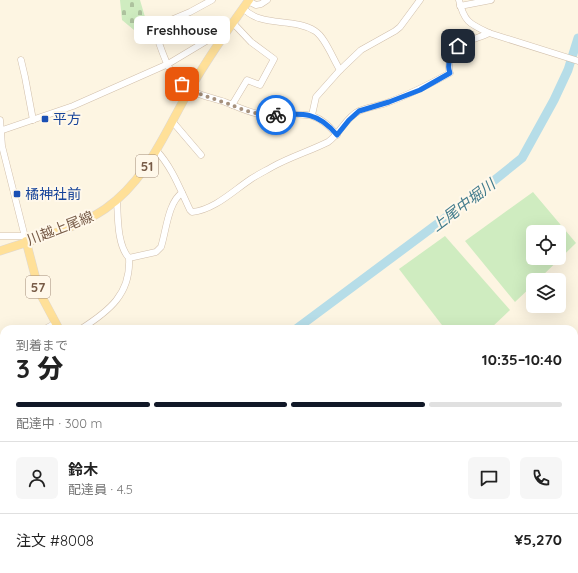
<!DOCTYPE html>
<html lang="ja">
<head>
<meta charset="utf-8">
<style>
  body { margin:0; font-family:Quicksand,"Noto Sans JP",sans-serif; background:#f6f6f6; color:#222; height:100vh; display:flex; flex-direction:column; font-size:15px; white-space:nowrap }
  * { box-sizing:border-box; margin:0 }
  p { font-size:13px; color:#767676 }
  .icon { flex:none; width:22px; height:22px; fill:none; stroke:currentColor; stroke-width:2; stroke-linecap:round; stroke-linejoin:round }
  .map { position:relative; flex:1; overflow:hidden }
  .details { position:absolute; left:0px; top:325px; width:578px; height:248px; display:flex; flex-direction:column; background:#fff; border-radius:12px 12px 0 0; box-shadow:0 4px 16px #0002 }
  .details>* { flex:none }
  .fabs { position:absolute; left:526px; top:225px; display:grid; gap:8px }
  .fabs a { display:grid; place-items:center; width:40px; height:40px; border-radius:6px; background:#fff; box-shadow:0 4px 16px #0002; font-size:20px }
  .pin { position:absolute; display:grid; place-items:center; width:34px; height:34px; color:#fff; margin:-17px; border-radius:8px; box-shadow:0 2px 6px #0006 }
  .courier { position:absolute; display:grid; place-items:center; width:40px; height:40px; margin:-20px; border:3px solid #1a73e8; border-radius:50%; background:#fff; color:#222; box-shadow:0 1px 5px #0007 }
  .bubble { position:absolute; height:28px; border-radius:6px; background:#fff; box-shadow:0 4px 16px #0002; font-size:13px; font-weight:800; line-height:28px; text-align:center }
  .head em { font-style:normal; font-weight:800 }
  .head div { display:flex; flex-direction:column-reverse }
  .head { display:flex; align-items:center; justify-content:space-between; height:68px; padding:0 16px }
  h1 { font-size:26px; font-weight:800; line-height:30px }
  .bar { display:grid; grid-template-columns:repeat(4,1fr); gap:6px 4px; align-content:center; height:48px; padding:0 16px }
  .bar i { height:5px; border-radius:3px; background:#e0e0e0 }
  .bar .current { background:#111827 }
  .bar p { grid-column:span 4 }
  .line { display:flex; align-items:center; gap:10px; padding:0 16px; border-top:1px solid #e0e0e0 }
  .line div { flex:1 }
  .round { display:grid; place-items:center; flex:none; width:42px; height:42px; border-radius:6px; background:#f6f6f6 }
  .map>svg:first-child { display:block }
</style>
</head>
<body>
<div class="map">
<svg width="578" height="573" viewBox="0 0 578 573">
  <defs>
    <pattern id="cemetery-stones" width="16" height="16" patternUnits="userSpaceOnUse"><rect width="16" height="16" fill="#cfecc0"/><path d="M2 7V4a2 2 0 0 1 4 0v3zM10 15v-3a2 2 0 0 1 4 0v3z" fill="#adc29e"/></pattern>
  </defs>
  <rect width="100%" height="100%" fill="#fdf5e2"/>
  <!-- cemetery -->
  <polygon fill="url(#cemetery-stones)" points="120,0 140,0 145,17 143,18 150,41 144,43 140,35 122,20"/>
  <!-- garden -->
  <g fill="#cfecc0" fill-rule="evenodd">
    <path d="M533,192L576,243L538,280H533V285L515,302L465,241ZM533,232H559V258H533Z"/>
    <polygon points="445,236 510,310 490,329 445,329 399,269"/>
    <polygon points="85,569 165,569 167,573 76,573"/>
  </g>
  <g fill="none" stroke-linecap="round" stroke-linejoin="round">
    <!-- river -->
    <g stroke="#b6dde8" stroke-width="9">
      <polyline points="296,329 476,195 522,158 554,100 568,70 578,38"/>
      <polyline points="195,573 196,569"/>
    </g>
    <!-- minor casing -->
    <g stroke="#d1bfab" stroke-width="7">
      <g id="minor">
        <path d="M212,0L190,12L171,20L175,32L158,40C163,54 170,76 182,85C194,95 211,97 225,102C238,107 251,114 265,115C298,118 311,104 337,135"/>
        <path d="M459,0C464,22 470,24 489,33L578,61"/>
        <polyline points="248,1 256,5 261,4 267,0"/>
        <polyline points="460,6 491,0"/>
        <path d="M243,8C261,28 293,17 315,31C325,37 333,59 340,70"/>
        <polyline points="21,60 25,77 33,120"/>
        <polyline points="232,105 247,80 260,85 274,59 251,42 233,23"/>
        <polyline points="312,115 316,97 340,70 361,50 395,31 400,27 420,0"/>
        <polyline points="0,120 2,146 26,241"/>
        <polyline points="172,121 201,155"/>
        <polyline points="0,131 73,106 168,64 208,40 216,39 221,40"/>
        <path d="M156,150C172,167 180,189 190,210L192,212C214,210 233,191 251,179C257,175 265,171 272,167C290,157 310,151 328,142C340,134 346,117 359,111C368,107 379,106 389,102C411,94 430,84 450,73C448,69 449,65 450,60C454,42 475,40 489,33"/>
        <polyline points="0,236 25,236"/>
        <path d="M129,258L156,252L161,247C166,232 168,202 182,193"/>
        <polyline points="45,329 56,323"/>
        <path d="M81,329C109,311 131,294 129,258C117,245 118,217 117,200"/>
        <polyline points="0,407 4,405"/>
        <polyline points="574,518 578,516"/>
        <polyline points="407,569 409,573"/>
        <polyline points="242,573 242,569"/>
        <polyline points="467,573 475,569"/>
      </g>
    </g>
    <!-- major casing -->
    <g stroke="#ded8d3" stroke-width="9">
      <g id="major">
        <polyline points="26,241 38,287 42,297 59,329"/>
        <path d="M0,251C35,239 74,230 105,209C147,180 165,132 190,89C208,58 228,29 249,0"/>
        <polyline points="311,569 316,573"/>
      </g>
    </g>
    <!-- minor -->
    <use href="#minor" stroke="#fff" stroke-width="6"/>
    <!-- major -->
    <use href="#major" stroke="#ffe098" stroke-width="8"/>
  </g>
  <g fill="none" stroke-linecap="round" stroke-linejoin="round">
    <!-- done -->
    <path stroke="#a6917d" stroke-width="4" stroke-dasharray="0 7.2" d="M182,84L190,90L208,97L232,105C243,111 264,116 276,115"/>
    <!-- route -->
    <path stroke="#1a73e8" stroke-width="5" d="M276,115C304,113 318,112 337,135L349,120L359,111L389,102L420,90L450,73C446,63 452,53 458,46"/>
  </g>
  <!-- markers -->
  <g fill="#1a4fb4" stroke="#fff8ea" stroke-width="1.5">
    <rect x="41" y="115" width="8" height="8" rx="2"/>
    <rect x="13" y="190" width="8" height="8" rx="2"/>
  </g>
  <g text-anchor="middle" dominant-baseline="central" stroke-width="4" stroke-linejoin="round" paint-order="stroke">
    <!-- shield labels -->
    <g fill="#fff8ea" stroke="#a08a78" stroke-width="1">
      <rect x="136" y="155" width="22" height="22" rx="3"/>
      <rect x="26" y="276" width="24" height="22" rx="3"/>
    </g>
    <g font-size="13" font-weight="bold" fill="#775b47">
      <text x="147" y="166">51</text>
      <text x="38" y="287">57</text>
    </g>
    <!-- transit labels -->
    <g font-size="14" fill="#164399" stroke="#fff8ea" text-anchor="start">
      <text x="53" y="119">平方</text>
      <text x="25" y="194">橘神社前</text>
    </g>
    <!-- street labels -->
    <g font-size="14" fill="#775b47" stroke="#fff8ea">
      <text transform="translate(60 228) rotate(-21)">川越上尾線</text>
    </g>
    <!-- water labels -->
    <g font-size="15" font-style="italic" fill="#407a8b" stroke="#fff8ea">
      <text transform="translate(463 205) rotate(-37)">上尾中堀川</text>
    </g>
  </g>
</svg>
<div class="fabs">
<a><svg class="icon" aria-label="locate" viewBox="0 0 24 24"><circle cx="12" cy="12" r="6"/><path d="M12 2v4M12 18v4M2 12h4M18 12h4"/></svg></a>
<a><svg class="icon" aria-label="layers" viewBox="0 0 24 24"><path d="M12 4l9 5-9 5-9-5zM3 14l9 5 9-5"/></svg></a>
</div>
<div class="pin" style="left:182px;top:84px;background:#ea580c"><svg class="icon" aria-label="bag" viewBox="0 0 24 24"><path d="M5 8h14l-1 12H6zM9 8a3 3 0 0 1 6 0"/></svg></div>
<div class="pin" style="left:458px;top:46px;background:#1f2937"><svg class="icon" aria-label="home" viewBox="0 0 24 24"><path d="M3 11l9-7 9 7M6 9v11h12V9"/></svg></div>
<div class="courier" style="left:276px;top:115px"><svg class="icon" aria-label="bike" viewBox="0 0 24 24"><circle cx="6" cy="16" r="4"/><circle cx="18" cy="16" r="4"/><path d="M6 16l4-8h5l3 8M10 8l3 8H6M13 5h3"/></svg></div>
<div class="bubble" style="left:134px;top:16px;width:96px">Freshhouse</div>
<section class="details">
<div class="head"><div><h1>3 分</h1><p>到着まで</p></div><em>10:35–10:40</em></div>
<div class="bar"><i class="current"></i><i class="current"></i><i class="current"></i><i></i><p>配達中 · 300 m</p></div>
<div class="line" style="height:72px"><a class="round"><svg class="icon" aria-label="person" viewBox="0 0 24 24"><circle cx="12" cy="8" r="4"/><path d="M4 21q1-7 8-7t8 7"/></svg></a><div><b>鈴木</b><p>配達員 · 4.5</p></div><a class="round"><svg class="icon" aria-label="chat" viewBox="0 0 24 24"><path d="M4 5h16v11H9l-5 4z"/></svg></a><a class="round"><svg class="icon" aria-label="phone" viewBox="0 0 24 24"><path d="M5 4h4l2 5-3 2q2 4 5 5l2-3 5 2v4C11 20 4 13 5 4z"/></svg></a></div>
<div class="line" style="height:52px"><div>注文 #8008</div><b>¥5,270</b></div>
</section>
</div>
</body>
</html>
